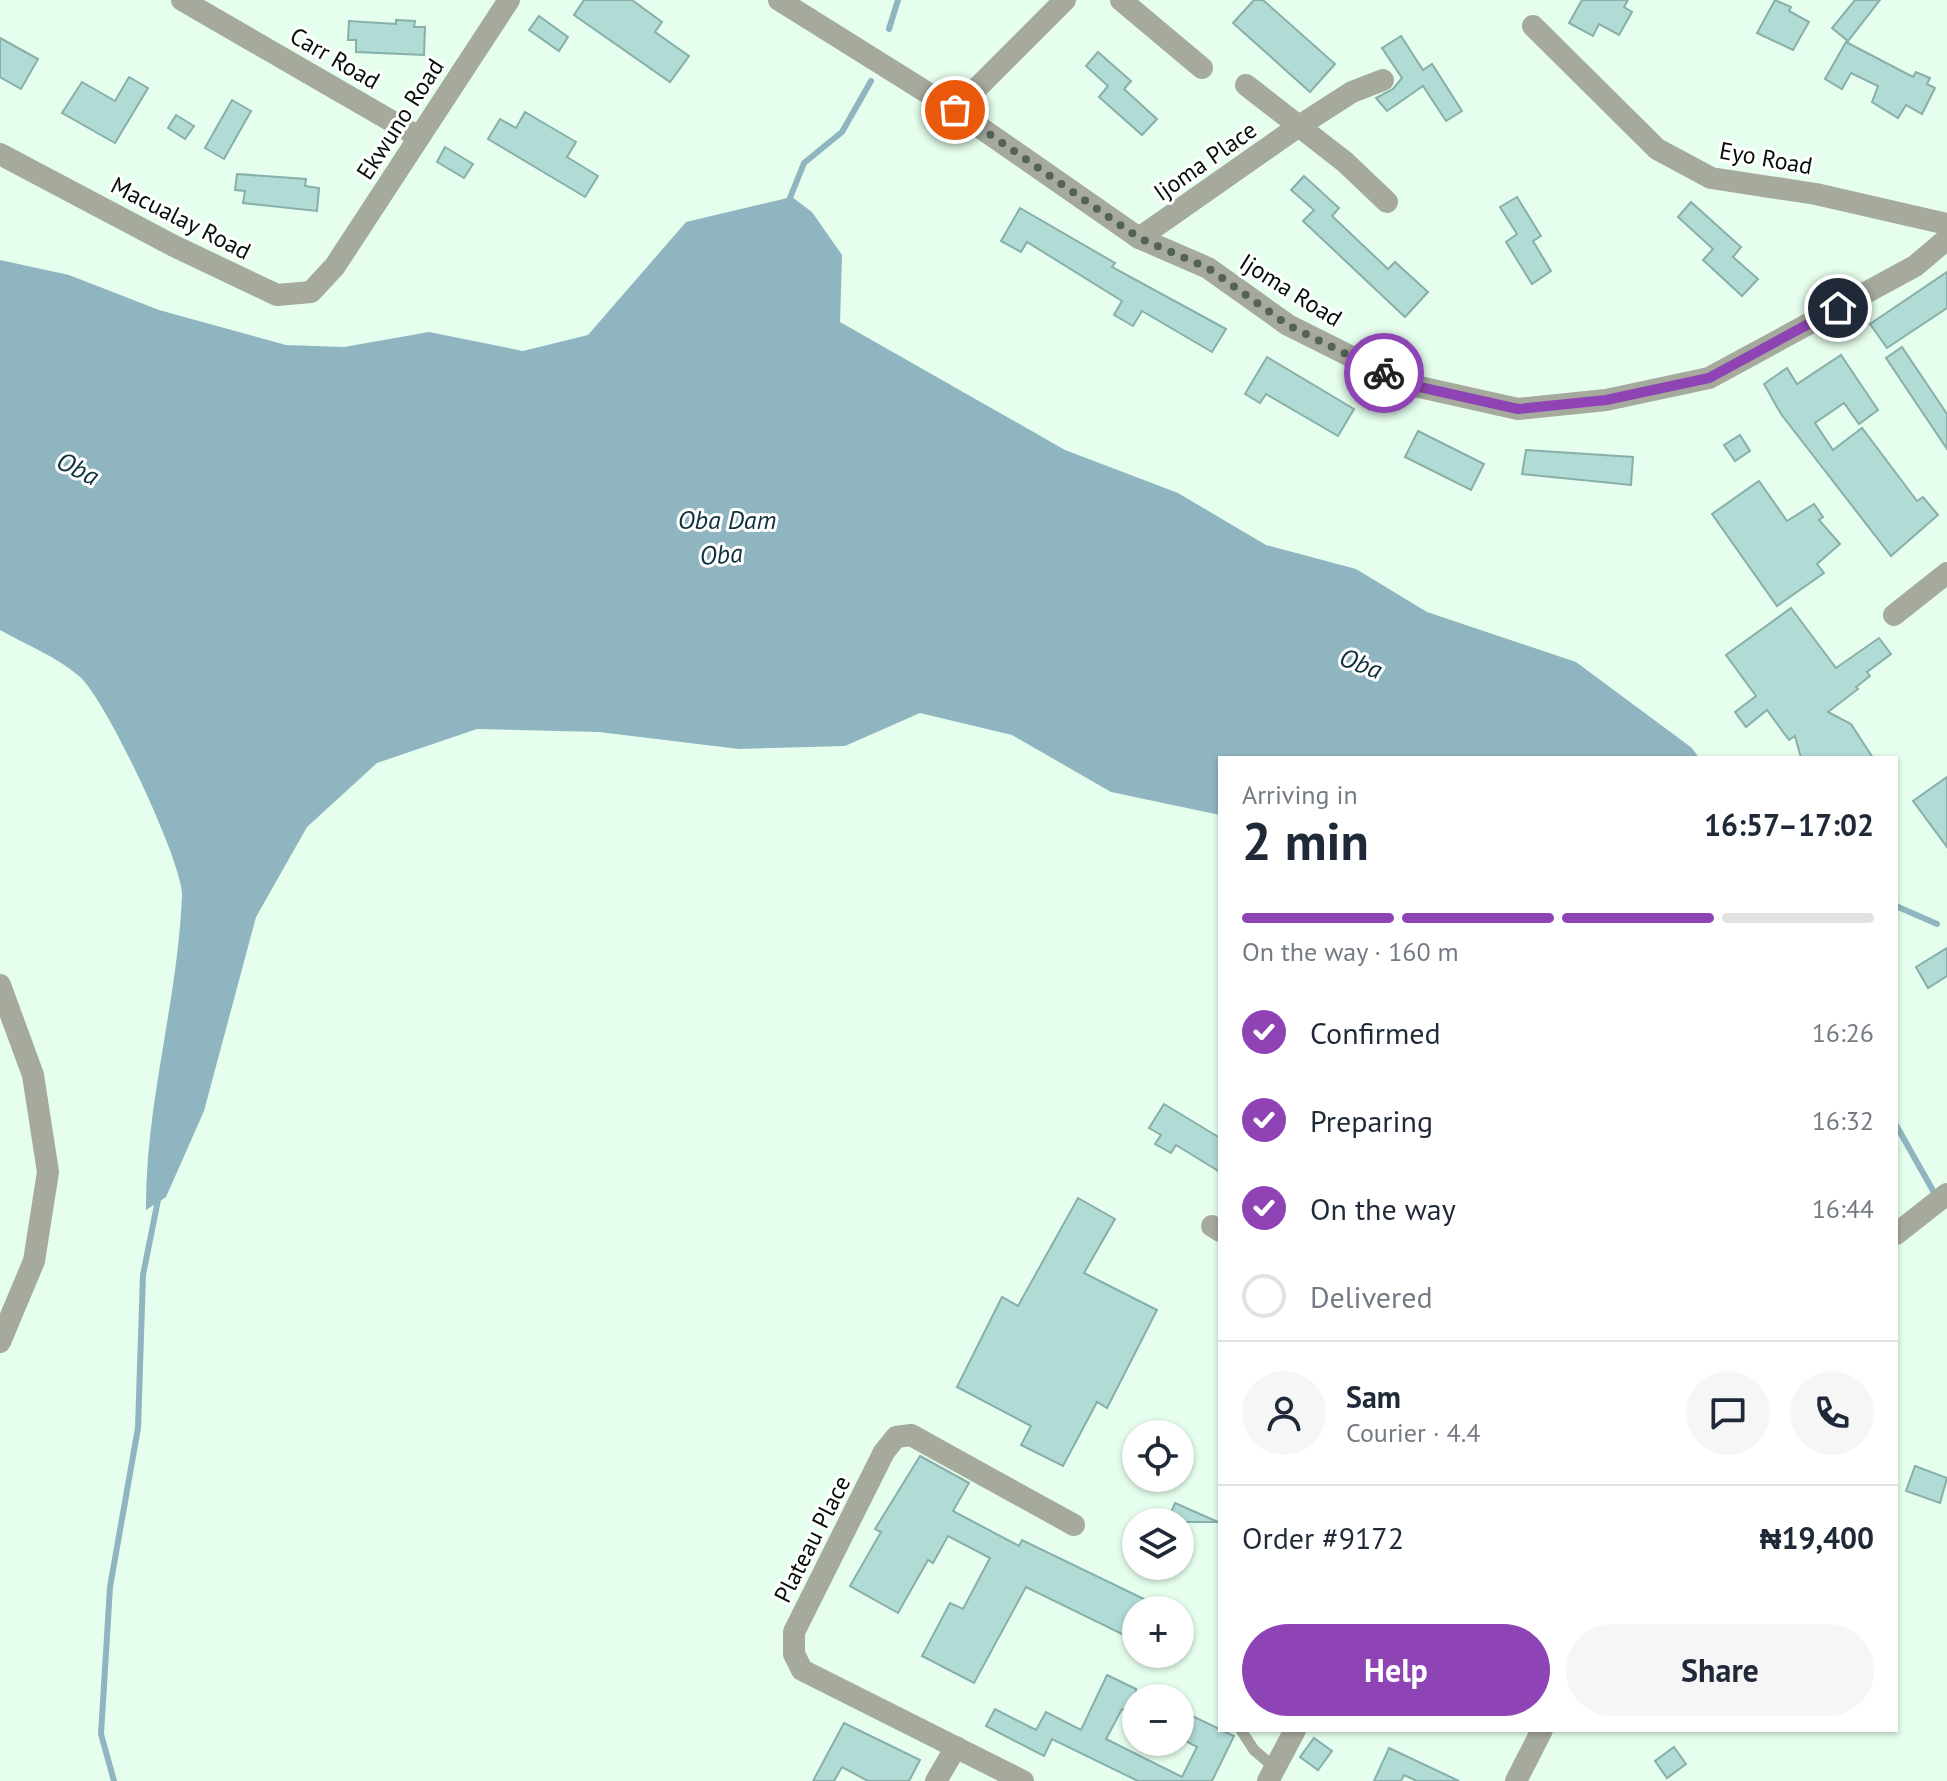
<!DOCTYPE html>
<html lang="en">
<head>
<meta charset="utf-8">
<style>
  body { margin:0; font-family:"PT Sans",sans-serif; background:#f6f6f7; color:#1f2937; height:100vh; display:flex; flex-direction:column; font-size:30px; white-space:nowrap }
  * { box-sizing:border-box; margin:0 }
  p { font-size:26px; color:#747a83 }
  .icon { flex:none; width:44px; height:44px; fill:none; stroke:currentColor; stroke-width:2; stroke-linecap:round; stroke-linejoin:round }
  .map { position:relative; flex:1; overflow:hidden }
  .panel { position:absolute; left:1218px; top:756px; width:680px; height:976px; display:flex; flex-direction:column; background:#fff; border-radius:0px; box-shadow:0 2px 6px #0004 }
  .panel>* { flex:none }
  .buttons { position:absolute; left:1122px; top:1420px; display:grid; gap:16px }
  .buttons a { display:grid; place-items:center; width:72px; height:72px; border-radius:50%; background:#fff; box-shadow:0 2px 6px #0004; font-size:40px }
  .pin { position:absolute; display:grid; place-items:center; width:68px; height:68px; color:#fff; margin:-34px; border:4px solid #fff; border-radius:50%; box-shadow:0 2px 8px #0007 }
  .courier { position:absolute; display:grid; place-items:center; width:80px; height:80px; margin:-40px; border:6px solid #8f44b5; border-radius:50%; background:#fff; color:#222; box-shadow:0 2px 10px #0007 }
  .head em { font-style:normal; font-weight:700 }
  .head div { display:flex; flex-direction:column-reverse }
  .head { display:flex; align-items:center; justify-content:space-between; height:136px; padding:0 24px }
  h1 { font-size:52px; font-weight:700; line-height:60px }
  .bar { display:grid; grid-template-columns:repeat(4,1fr); gap:12px 8px; align-content:center; height:96px; padding:0 24px }
  .bar i { height:10px; border-radius:6px; background:#e0e1e3 }
  .bar .on { background:#8f44b5 }
  .bar p { grid-column:span 4 }
  .line { display:flex; align-items:center; gap:20px; padding:0 24px; border-top:2px solid #e0e1e3 }
  .line div { flex:1 }
  .round { display:grid; place-items:center; flex:none; width:84px; height:84px; border-radius:42px; background:#f6f6f7 }
  ol { padding:0 24px; list-style:none }
  li { display:flex; align-items:center; gap:24px; height:88px }
  li p { margin-inline-start:auto }
  li .icon { padding:8px; border-radius:50%; background:#8f44b5; color:#fff; stroke-width:4 }
  li:last-child { color:#747a83 }
  li i { width:44px; height:44px; border:4px solid #e0e1e3; border-radius:50% }
  .action { display:flex; gap:16px; margin-top:auto; padding:16px 24px }
  .action a { flex:1; height:92px; border-radius:48px; background:#8f44b5; color:#fff; font-size:32px; font-weight:700; line-height:92px; text-align:center }
  .action a+a { background:#f6f6f7; color:#1f2937 }
  .map>svg:first-child { display:block }
</style>
</head>
<body>
<div class="map">
<svg width="1947" height="1781" viewBox="0 0 1947 1781">
  <rect width="100%" height="100%" fill="#e5feed"/>
  <!-- water -->
  <path fill="#8fb5c0" d="M792,197L812,212L842,255L840,322L1065,450L1178,493L1266,545L1356,569L1427,612L1576,662L1692,748L1699,758H1220V815L1111,792L1012,735L920,713L845,746L739,749L599,732L477,729L377,763L307,827L256,917L204,1111L166,1197L146,1210C145,1104 178,1001 182,895C183,863 105,697 79,676C57,657 25,644 0,630V260L69,275L159,310L286,345L344,347L429,332L523,351L588,335L686,222Z"/>
  <g fill="none" stroke-linecap="round" stroke-linejoin="round">
    <!-- stream -->
    <g stroke="#8fb5c0" stroke-width="6">
      <polyline points="889,29 898,0"/>
      <polyline points="788,203 804,163 842,132 871,81"/>
      <polyline points="1896,906 1937,924"/>
      <polyline points="1896,1125 1936,1196"/>
      <polyline points="114,1781 101,1734 110,1587 138,1428 143,1275 159,1195"/>
    </g>
  </g>
  <!-- building -->
  <g fill="#b1dbd5" stroke="#88afaa" stroke-width="2">
    <polygon points="584,0 632,0 662,22 655,32 689,56 670,82 574,15"/>
    <polygon points="1254,0 1263,0 1335,64 1310,92 1233,23"/>
    <polygon points="1582,0 1628,0 1624,7 1632,12 1619,35 1599,24 1593,36 1569,23"/>
    <polygon points="1775,0 1791,7 1789,11 1809,22 1793,50 1757,33"/>
    <polygon points="1855,0 1880,0 1848,41 1832,28"/>
    <polygon points="539,16 568,37 559,51 529,30"/>
    <polygon points="396,20 415,21 414,27 425,27 424,55 356,52 356,40 348,40 349,21 396,24"/>
    <polygon points="1401,36 1423,70 1432,64 1462,111 1446,121 1423,86 1387,111 1376,98 1393,89 1402,78 1382,48"/>
    <polygon points="0,38 38,59 21,89 0,77"/>
    <polygon points="1846,42 1913,77 1916,72 1930,78 1927,84 1935,88 1922,114 1906,105 1898,118 1872,102 1878,86 1851,73 1842,89 1825,79"/>
    <polygon points="1098,52 1131,81 1124,89 1157,119 1142,135 1099,97 1108,86 1086,66"/>
    <polygon points="129,77 148,88 115,143 62,113 82,82 115,101"/>
    <polygon points="232,100 251,111 224,159 205,148"/>
    <polygon points="525,112 576,142 567,157 598,176 585,197 488,139 500,119 516,128"/>
    <polygon points="176,115 194,126 185,139 168,128"/>
    <polygon points="445,147 473,164 464,178 437,162"/>
    <polygon points="237,174 306,179 305,186 319,188 317,211 243,203 245,191 235,190"/>
    <polygon points="1304,176 1339,208 1332,216 1388,269 1395,262 1428,292 1405,317 1303,221 1314,210 1291,190"/>
    <polygon points="1517,197 1541,236 1533,241 1551,271 1532,284 1506,242 1517,234 1500,207"/>
    <polygon points="1691,202 1741,247 1733,257 1758,279 1742,296 1703,260 1713,249 1678,217"/>
    <polygon points="1020,208 1115,263 1112,267 1226,329 1212,352 1142,311 1133,326 1114,315 1122,301 1027,242 1021,252 1001,241"/>
    <polygon points="1947,272 1947,308 1887,348 1870,324"/>
    <polygon points="1902,347 1947,414 1947,449 1886,358"/>
    <polygon points="1841,355 1878,410 1859,424 1844,403 1815,423 1833,450 1862,428 1917,501 1923,497 1938,515 1891,556 1781,414 1764,384 1787,368 1797,384"/>
    <polygon points="1267,357 1354,409 1338,436 1266,394 1260,403 1245,394"/>
    <polygon points="1418,431 1484,464 1471,490 1405,457"/>
    <polygon points="1740,435 1750,451 1735,461 1724,445"/>
    <polygon points="1526,450 1633,457 1631,485 1522,474"/>
    <polygon points="1759,481 1787,521 1814,504 1823,517 1819,520 1840,544 1817,564 1824,573 1777,606 1712,514"/>
    <polygon points="1791,608 1836,668 1879,638 1891,654 1867,672 1870,676 1856,687 1858,689 1828,712 1851,724 1873,758 1801,758 1795,736 1789,740 1767,710 1746,727 1735,712 1756,696 1726,655"/>
    <polygon points="1947,777 1947,847 1913,801"/>
    <polygon points="1947,948 1947,976 1928,988 1916,967"/>
    <polygon points="1164,1104 1220,1138 1220,1172 1176,1145 1171,1153 1155,1144 1161,1135 1149,1128"/>
    <polygon points="1078,1198 1115,1219 1084,1273 1157,1310 1107,1408 1097,1402 1063,1466 1021,1445 1031,1426 957,1387 1002,1297 1018,1306"/>
    <polygon points="920,1456 969,1483 953,1511 1019,1546 1022,1540 1146,1600 1141,1610 1136,1610 1136,1621 1128,1637 1026,1587 974,1683 922,1656 950,1603 963,1609 990,1558 948,1536 933,1563 928,1560 898,1613 850,1586 881,1532 875,1529"/>
    <polygon points="1915,1466 1947,1478 1940,1503 1906,1491"/>
    <polygon points="1175,1503 1218,1522 1167,1522"/>
    <polygon points="1107,1675 1136,1689 1136,1716 1122,1709 1106,1739 1182,1777 1197,1747 1180,1738 1180,1710 1234,1736 1212,1781 1138,1781 1052,1739 1044,1756 986,1726 995,1709 1036,1730 1046,1712 1081,1730"/>
    <polygon points="844,1723 920,1760 909,1781 868,1781 842,1767 834,1781 813,1781"/>
    <polygon points="1314,1738 1332,1751 1318,1770 1300,1757"/>
    <polygon points="1674,1747 1686,1764 1667,1778 1655,1761"/>
    <polygon points="1389,1748 1459,1781 1417,1781 1404,1775 1401,1781 1374,1781"/>
  </g>
  <g fill="none" stroke-linecap="round" stroke-linejoin="round">
    <!-- service -->
    <polyline stroke="#a5aa9d" stroke-width="11" points="1241,1730 1254,1750 1275,1768"/>
    <!-- minor -->
    <g stroke="#a5aa9d" stroke-width="22">
      <polyline points="182,0 419,137"/>
      <polyline points="779,0 955,110 1139,238 1208,268 1288,325 1406,384 1518,409 1606,400 1709,378 1915,266 1947,239"/>
      <polyline points="1121,0 1202,68"/>
      <polyline points="1533,26 1657,149 1711,178 1816,194 1947,224"/>
      <polyline points="1246,85 1345,162 1387,202"/>
      <polyline points="955,110 1065,0"/>
      <polyline points="0,154 174,246 277,295 311,292 335,266 509,0"/>
      <polyline points="1139,238 1299,126 1352,92 1383,80"/>
      <polyline points="1894,615 1947,573"/>
      <polyline points="0,985 33,1075 48,1172 34,1261 0,1342"/>
      <polyline points="1212,1226 1220,1231"/>
      <polyline points="1896,1234 1947,1194"/>
      <polyline points="936,1781 956,1747"/>
      <polyline points="1023,1781 802,1670 794,1654 794,1632 884,1452 896,1437 911,1435 1074,1525"/>
      <polyline points="1268,1781 1295,1730"/>
      <polyline points="1516,1781 1542,1730"/>
    </g>
  </g>
  <g fill="none" stroke-linecap="round" stroke-linejoin="round">
    <!-- done -->
    <polyline stroke="#536358" stroke-width="8" stroke-dasharray="0 14.4" points="955,110 1139,238 1208,268 1288,325 1384,373"/>
    <!-- route -->
    <polyline stroke="#8f44b5" stroke-width="10" points="1384,373 1406,384 1518,409 1606,400 1709,378 1838,308"/>
  </g>
  <g text-anchor="middle" dominant-baseline="central" stroke-width="6" stroke-linejoin="round" paint-order="stroke">
    <!-- street labels -->
    <g font-size="24" fill="#050f08" stroke="#fff">
      <text transform="translate(335 58) rotate(30)">Carr Road</text>
      <text transform="translate(400 119) rotate(-57)">Ekwuno Road</text>
      <text transform="translate(1766 158) rotate(10)">Eyo Road</text>
      <text transform="translate(1205 161) rotate(-35)">Ijoma Place</text>
      <text transform="translate(181 218) rotate(27)">Macualay Road</text>
      <text transform="translate(1291 290) rotate(32)">Ijoma Road</text>
      <text transform="translate(812 1539) rotate(-63)">Plateau Place</text>
    </g>
    <!-- water labels -->
    <g font-size="26" font-style="italic" fill="#0d323c" stroke="#fff">
      <text transform="translate(78 468) rotate(27)">Oba</text>
      <text x="727" y="519">Oba Dam</text>
      <text transform="translate(721 554) rotate(-4)">Oba</text>
      <text transform="translate(1361 663) rotate(21)">Oba</text>
    </g>
  </g>
</svg>
<div class="buttons">
<a><svg class="icon" aria-label="locate" viewBox="0 0 24 24"><circle cx="12" cy="12" r="6"/><path d="M12 2v4M12 18v4M2 12h4M18 12h4"/></svg></a>
<a><svg class="icon" aria-label="layers" viewBox="0 0 24 24"><path d="M12 4l9 5-9 5-9-5zM3 14l9 5 9-5"/></svg></a>
<a>+</a>
<a>−</a>
</div>
<div class="pin" style="left:955px;top:110px;background:#ea580c"><svg class="icon" aria-label="bag" viewBox="0 0 24 24"><path d="M5 8h14l-1 12H6zM9 8a3 3 0 0 1 6 0"/></svg></div>
<div class="pin" style="left:1838px;top:308px;background:#1f2937"><svg class="icon" aria-label="home" viewBox="0 0 24 24"><path d="M3 11l9-7 9 7M6 9v11h12V9"/></svg></div>
<div class="courier" style="left:1384px;top:373px"><svg class="icon" aria-label="bike" viewBox="0 0 24 24"><circle cx="6" cy="16" r="4"/><circle cx="18" cy="16" r="4"/><path d="M6 16l4-8h5l3 8M10 8l3 8H6M13 5h3"/></svg></div>
<section class="panel">
<div class="head"><div><h1>2 min</h1><p>Arriving in</p></div><em>16:57–17:02</em></div>
<div class="bar"><i class="on"></i><i class="on"></i><i class="on"></i><i></i><p>On the way · 160 m</p></div>
<ol>
<li><svg class="icon" aria-label="check" viewBox="0 0 24 24"><path d="M5 12l5 5 9-10"/></svg>Confirmed<p>16:26</p></li>
<li><svg class="icon" aria-label="check" viewBox="0 0 24 24"><path d="M5 12l5 5 9-10"/></svg>Preparing<p>16:32</p></li>
<li><svg class="icon" aria-label="check" viewBox="0 0 24 24"><path d="M5 12l5 5 9-10"/></svg>On the way<p>16:44</p></li>
<li><i></i>Delivered</li>
</ol>
<div class="line" style="height:144px"><a class="round"><svg class="icon" aria-label="person" viewBox="0 0 24 24"><circle cx="12" cy="8" r="4"/><path d="M4 21q1-7 8-7t8 7"/></svg></a><div><b>Sam</b><p>Courier · 4.4</p></div><a class="round"><svg class="icon" aria-label="chat" viewBox="0 0 24 24"><path d="M4 5h16v11H9l-5 4z"/></svg></a><a class="round"><svg class="icon" aria-label="phone" viewBox="0 0 24 24"><path d="M5 4h4l2 5-3 2q2 4 5 5l2-3 5 2v4C11 20 4 13 5 4z"/></svg></a></div>
<div class="line" style="height:104px"><div>Order #9172</div><b>₦19,400</b></div>
<div class="action"><a>Help</a><a>Share</a></div>
</section>
</div>
</body>
</html>
